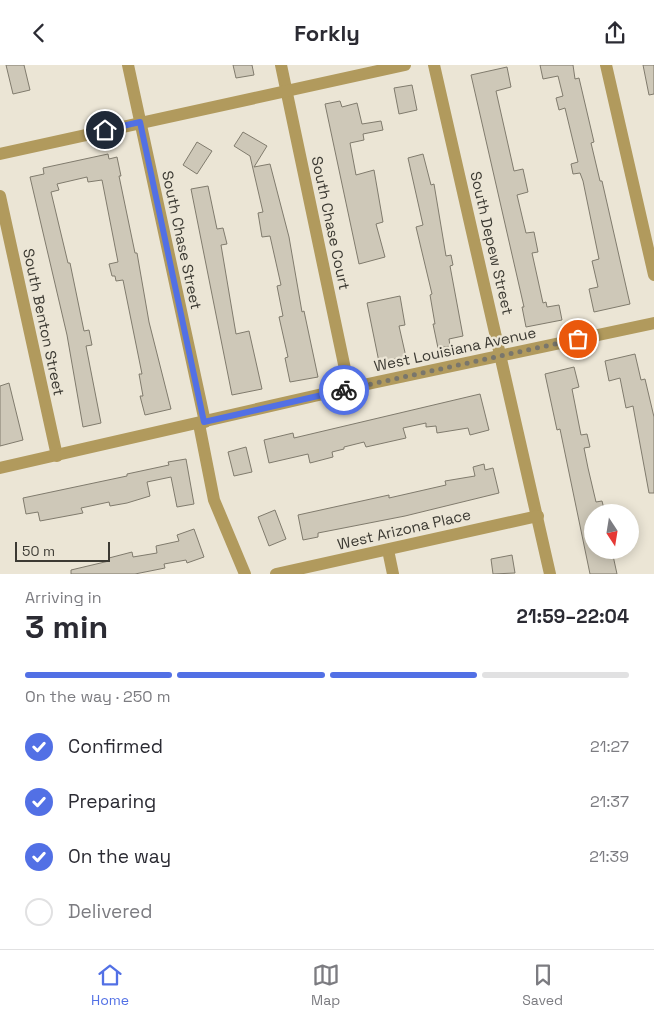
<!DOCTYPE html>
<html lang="en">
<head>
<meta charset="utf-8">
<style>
  body { margin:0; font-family:"Space Grotesk",sans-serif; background:#f7f7f7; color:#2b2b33; height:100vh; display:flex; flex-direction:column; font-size:19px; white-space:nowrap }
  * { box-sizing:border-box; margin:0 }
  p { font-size:16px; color:#7c7c81 }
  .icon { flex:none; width:28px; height:28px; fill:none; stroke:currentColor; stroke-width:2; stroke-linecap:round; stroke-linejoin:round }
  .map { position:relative; height:509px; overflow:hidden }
  .drawer { display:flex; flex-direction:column; background:#fff; flex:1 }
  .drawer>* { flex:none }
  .needle { width:32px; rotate:168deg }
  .fabs { position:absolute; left:584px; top:439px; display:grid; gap:10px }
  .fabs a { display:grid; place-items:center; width:55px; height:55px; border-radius:50%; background:#fff; box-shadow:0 2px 12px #0003; font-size:25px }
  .scale { position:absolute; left:15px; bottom:12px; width:95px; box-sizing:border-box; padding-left:5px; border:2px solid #3c3a33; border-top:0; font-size:14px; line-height:18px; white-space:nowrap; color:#3c3a33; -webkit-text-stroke:4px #ebe5d5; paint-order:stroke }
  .pin { position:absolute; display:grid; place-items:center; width:42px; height:42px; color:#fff; margin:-21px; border:2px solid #fff; border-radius:50%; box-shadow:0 1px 5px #0007 }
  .courier { position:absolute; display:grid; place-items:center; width:50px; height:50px; margin:-25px; border:4px solid #5270e5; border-radius:50%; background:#fff; color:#222; box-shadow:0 1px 6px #0007 }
  .head em { font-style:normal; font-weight:600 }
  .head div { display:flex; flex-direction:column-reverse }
  .head { display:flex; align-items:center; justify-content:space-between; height:85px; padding:0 25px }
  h1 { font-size:32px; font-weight:600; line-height:38px }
  .bar { display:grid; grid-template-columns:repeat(4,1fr); gap:8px 5px; align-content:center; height:60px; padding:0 25px }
  .bar i { height:6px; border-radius:4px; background:#e1e1e2 }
  .bar .on { background:#5270e5 }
  .bar p { grid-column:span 4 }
  ol { padding:0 25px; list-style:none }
  li { display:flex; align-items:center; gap:15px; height:55px }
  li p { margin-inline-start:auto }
  li .icon { padding:5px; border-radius:50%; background:#5270e5; color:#fff; stroke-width:4 }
  li:last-child { color:#7c7c81 }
  li i { width:28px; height:28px; border:2px solid #e1e1e2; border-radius:50% }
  header { display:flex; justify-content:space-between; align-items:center; height:65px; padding:0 25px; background:#fff; font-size:22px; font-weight:600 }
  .menu { display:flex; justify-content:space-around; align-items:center; height:70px; border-top:1px solid #e1e1e2; background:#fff; font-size:14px; color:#7c7c81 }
  .menu a { display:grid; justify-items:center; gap:2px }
  .menu .on { color:#5270e5 }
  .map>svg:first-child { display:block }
</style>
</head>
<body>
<header><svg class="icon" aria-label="back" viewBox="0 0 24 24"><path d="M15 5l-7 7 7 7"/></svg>Forkly<svg class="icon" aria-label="share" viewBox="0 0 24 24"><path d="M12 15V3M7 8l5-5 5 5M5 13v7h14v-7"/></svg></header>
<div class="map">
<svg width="654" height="509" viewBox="0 0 654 509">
  <rect width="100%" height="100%" fill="#ebe5d5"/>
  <!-- building -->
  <g fill="#cec8b8" stroke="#807b6d">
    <polygon points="6,0 24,0 30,25 13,29"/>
    <polygon points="233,0 252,0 254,10 236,13"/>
    <polygon points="540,0 573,0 575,14 579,13 594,77 591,78 600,116 602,116 630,239 594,247 589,224 598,222 592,196 599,194 583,116 580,108 573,109 571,99 578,97 565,43 559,45 556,33 563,31 558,11 543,14"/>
    <polygon points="643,0 654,0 654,29 649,30"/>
    <polygon points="507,2 511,22 496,26 514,106 523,104 528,127 517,130 526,168 534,167 538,187 532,188 543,238 546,237 547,242 559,240 562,255 526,262 522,242 524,242 471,10"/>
    <polygon points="412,20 417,45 399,49 394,23"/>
    <polygon points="340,36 342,42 357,38 362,59 381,56 383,65 363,69 364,75 350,78 356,110 374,105 383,157 376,159 385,192 359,199 325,39"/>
    <polygon points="243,67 267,81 254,102 270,99 289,172 302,247 304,246 318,312 290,317 285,293 288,292 279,252 283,251 277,221 281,220 270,171 262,172 258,148 263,147 250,91 234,81"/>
    <polygon points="197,77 212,86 197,109 183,100"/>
    <polygon points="108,89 109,94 117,92 121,111 119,111 135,188 137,188 149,257 171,344 145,350 140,331 143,331 139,309 142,309 123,215 116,216 115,211 112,211 109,199 118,197 102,115 88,117 87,112 57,119 59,125 51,127 68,198 70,198 84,266 89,265 92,280 86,281 101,358 83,362 67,270 30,112 44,109 43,103"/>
    <polygon points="423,89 431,120 434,119 446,191 451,190 453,200 450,201 463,271 449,274 450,281 438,283 433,259 435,259 430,230 432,229 416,162 423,160 408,93"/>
    <polygon points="208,121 217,164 223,163 227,179 221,180 236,269 249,266 262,324 232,330 191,124"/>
    <polygon points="400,231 405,260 399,261 406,292 379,297 367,238"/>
    <polygon points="635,289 641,315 645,314 654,352 654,428 649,428 633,341 626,343 620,313 609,316 605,296"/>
    <polygon points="574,302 579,322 572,324 581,370 587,369 590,382 584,383 588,403 596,437 602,436 605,448 592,448 592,485 612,486 617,509 590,509 560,364 557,365 545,309"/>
    <polygon points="9,318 23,375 0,381 0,321"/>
    <polygon points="480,329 489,365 470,370 468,363 437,368 436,361 426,362 426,358 403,363 406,373 366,382 364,377 344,382 344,384 332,387 333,392 310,398 308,389 269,398 264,375 293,368 294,373"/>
    <polygon points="246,382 252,407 234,411 228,387"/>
    <polygon points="186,394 194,439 177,442 171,412 147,417 150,431 127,438 110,441 109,437 81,443 83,448 40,456 38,447 26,449 23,433 127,411 127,409 169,400 168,397"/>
    <polygon points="484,399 485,405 493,403 499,428 405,451 318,468 318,472 303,475 298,450 389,430 389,433 446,420 445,416 475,411 473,402"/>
    <polygon points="275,445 286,474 269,481 258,452"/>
    <polygon points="194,464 204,492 187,498 186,495 164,499 165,503 135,509 71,509 71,505 109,496 109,493 132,487 133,492 157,488 156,481 179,476 177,470"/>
    <polygon points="512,490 515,508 493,509 491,494"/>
  </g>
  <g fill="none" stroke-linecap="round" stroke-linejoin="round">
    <!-- minor -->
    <g stroke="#b19a5d" stroke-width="12">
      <polyline points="128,0 205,357"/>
      <polyline points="281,0 349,323"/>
      <polyline points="434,0 550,509"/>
      <polyline points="606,0 654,210"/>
      <polyline points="0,89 405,0"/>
      <polyline points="0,131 57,391"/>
      <polyline points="199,359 214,435 245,509"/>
      <polyline points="0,403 349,323 654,258"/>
      <polyline points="388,485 393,509"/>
      <polyline points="276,509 538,451"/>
    </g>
  </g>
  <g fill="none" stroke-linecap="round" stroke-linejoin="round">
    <!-- done -->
    <polyline stroke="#79766c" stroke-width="5" stroke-dasharray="0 9" points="344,325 578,274"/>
    <!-- route -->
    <polyline stroke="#5270e5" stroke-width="6" points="105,65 140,57 204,357 344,325"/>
  </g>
  <g text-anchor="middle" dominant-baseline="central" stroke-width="4.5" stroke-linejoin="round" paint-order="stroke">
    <!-- street labels -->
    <g font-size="15" fill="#3c3a33" stroke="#ebe5d5">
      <text transform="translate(331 158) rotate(78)">South Chase Court</text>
      <text transform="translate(182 175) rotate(78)">South Chase Street</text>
      <text transform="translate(492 178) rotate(77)">South Depew Street</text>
      <text transform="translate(44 257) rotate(78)">South Benton Street</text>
      <text transform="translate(455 284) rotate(-12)">West Louisiana Avenue</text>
      <text transform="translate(404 464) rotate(-13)">West Arizona Place</text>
    </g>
  </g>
</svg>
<div class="fabs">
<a><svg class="needle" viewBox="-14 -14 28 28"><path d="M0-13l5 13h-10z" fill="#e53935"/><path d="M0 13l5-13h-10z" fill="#7c7c81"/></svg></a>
</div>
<div class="scale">50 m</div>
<div class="pin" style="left:578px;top:274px;background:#ea580c"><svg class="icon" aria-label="bag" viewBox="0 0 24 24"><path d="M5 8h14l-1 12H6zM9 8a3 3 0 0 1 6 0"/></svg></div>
<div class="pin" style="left:105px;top:65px;background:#1f2937"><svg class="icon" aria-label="home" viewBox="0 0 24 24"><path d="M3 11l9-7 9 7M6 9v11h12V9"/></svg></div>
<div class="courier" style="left:344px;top:325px"><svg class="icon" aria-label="bike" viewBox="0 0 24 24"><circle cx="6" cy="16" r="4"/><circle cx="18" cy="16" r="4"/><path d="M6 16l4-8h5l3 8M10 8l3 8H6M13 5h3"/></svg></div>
</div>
<section class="drawer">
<div class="head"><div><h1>3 min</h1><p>Arriving in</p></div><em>21:59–22:04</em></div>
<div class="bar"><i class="on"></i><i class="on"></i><i class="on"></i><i></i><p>On the way · 250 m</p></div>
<ol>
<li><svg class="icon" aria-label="check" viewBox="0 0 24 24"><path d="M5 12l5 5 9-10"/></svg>Confirmed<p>21:27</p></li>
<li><svg class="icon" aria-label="check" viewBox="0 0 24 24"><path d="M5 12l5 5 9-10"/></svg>Preparing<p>21:37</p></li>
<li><svg class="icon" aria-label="check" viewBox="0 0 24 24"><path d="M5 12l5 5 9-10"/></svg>On the way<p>21:39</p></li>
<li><i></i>Delivered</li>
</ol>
</section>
<nav class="menu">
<a class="on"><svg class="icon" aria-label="home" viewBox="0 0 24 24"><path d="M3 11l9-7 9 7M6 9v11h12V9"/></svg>Home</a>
<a><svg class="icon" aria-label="map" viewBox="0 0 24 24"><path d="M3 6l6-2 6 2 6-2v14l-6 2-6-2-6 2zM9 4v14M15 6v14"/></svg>Map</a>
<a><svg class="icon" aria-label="saved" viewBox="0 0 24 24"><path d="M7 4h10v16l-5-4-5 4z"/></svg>Saved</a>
</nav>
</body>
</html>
